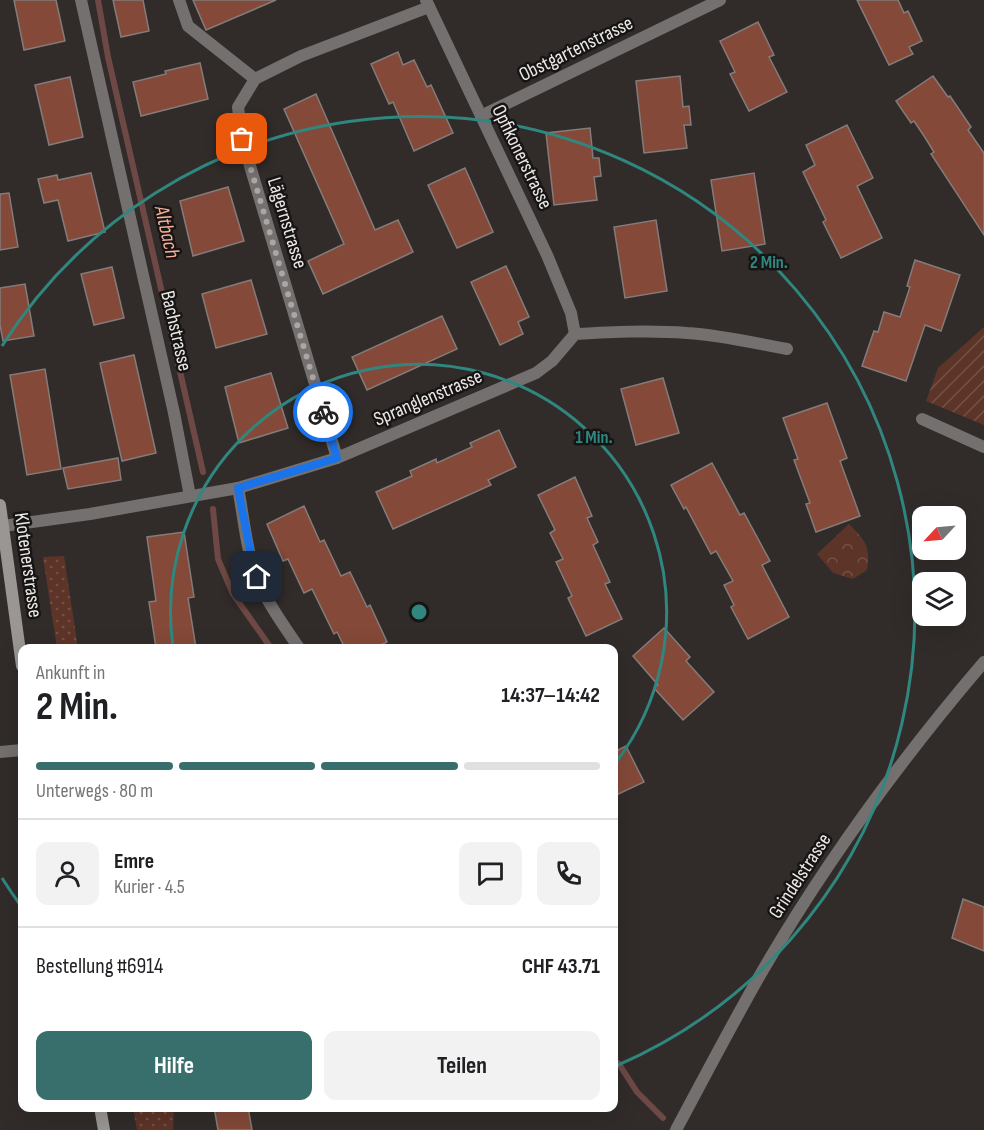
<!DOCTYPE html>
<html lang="de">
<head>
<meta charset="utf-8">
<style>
  body { margin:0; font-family:"Sofia Sans Condensed",sans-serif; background:#f2f2f2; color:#202124; height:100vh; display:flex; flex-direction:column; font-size:22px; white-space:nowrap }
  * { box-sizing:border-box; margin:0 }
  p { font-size:20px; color:#757577 }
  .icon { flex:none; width:33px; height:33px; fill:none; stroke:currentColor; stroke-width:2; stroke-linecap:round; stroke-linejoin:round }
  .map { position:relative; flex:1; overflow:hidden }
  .drawer { position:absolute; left:18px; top:644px; width:600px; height:468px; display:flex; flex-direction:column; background:#fff; border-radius:12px; box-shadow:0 6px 24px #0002 }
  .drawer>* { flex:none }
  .needle { width:39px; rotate:244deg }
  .buttons { position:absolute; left:912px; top:506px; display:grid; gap:12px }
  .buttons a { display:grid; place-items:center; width:54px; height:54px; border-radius:12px; background:#fff; box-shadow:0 6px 24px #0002; font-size:30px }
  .pin { position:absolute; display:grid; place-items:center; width:51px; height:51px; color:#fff; margin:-26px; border-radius:12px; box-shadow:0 3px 9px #0006 }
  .courier { position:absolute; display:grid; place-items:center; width:60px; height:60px; margin:-30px; border:4px solid #1a73e8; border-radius:50%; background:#fff; color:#222; box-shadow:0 2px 8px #0007 }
  .head em { font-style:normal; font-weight:700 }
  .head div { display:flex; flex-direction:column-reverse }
  .head { display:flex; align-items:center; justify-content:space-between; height:102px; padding:0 18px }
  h1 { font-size:39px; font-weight:700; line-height:45px }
  .bar { display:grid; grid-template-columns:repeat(4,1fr); gap:9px 6px; align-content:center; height:72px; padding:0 18px }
  .bar i { height:8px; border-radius:4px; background:#e0e0e0 }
  .bar .active { background:#386f6c }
  .bar p { grid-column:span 4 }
  .line { display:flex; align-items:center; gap:15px; padding:0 18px; border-top:2px solid #e0e0e0 }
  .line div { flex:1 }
  .round { display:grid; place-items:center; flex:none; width:63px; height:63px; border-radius:12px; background:#f2f2f2 }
  .button { display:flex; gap:12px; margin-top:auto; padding:12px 18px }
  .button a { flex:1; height:69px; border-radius:12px; background:#386f6c; color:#fff; font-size:24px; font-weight:700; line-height:69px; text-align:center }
  .button a+a { background:#f2f2f2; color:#202124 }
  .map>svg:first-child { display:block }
</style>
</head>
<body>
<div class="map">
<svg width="984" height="1130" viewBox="0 0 984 1130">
  <defs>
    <pattern id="grass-dots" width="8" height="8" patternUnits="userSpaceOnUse" patternTransform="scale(1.5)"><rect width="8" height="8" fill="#5d3428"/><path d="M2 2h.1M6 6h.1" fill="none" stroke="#745147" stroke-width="1.8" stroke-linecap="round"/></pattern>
    <pattern id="park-crowns" width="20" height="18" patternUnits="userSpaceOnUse" patternTransform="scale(1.5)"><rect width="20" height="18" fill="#5d3428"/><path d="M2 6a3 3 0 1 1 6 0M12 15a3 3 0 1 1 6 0" fill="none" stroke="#745147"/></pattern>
    <pattern id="garden-furrows" width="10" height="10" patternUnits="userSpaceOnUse" patternTransform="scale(1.5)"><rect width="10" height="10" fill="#5d3428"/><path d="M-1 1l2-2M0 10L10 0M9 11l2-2" fill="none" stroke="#745147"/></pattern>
  </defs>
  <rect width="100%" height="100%" fill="#312c2a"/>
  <!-- grass -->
  <g fill="url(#grass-dots)">
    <polygon points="64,556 78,648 57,648 43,557"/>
    <polygon points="133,1107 174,1107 173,1130 137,1130"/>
  </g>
  <!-- park -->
  <path fill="url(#park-crowns)" d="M849,524C865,540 871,547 867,570L853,579L833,573L817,554Z"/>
  <!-- garden -->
  <polygon fill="url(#garden-furrows)" points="984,327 984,425 926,401 938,368"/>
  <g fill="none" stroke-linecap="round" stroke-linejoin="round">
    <!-- stream -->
    <g stroke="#6e4845" stroke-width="6">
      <polyline points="98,0 108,57 203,472"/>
      <polyline points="213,509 218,559 233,594 271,648"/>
      <polyline points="614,1060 619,1064 637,1092 663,1118"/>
    </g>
  </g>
  <!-- building -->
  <g fill="#844938" stroke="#837c7a" stroke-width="1.5">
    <polygon points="14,0 56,0 65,41 24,50"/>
    <polygon points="113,0 143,0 149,31 121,37"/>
    <polygon points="193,0 276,0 206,30"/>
    <polygon points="857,0 898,0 904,13 908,11 922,41 909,47 913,54 889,65"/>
    <polygon points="758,22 774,55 769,57 787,92 749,111 730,74 735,72 720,41"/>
    <polygon points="398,52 403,65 414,60 427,87 431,85 453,133 414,151 393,102 389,104 371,64"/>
    <polygon points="200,63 208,99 141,116 133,82 166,74 165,71"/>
    <polygon points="680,76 683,107 689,106 691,125 684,125 687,148 644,153 636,81"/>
    <polygon points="933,76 948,97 950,96 971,127 968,130 984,153 984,235 931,154 934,152 924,136 914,121 911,123 896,101"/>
    <polygon points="70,77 83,137 49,145 35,85"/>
    <polygon points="316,94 375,230 398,220 413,252 323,294 308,261 344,244 284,109"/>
    <polygon points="847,125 873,178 857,186 882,238 841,258 823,222 826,220 803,172 815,165 806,145"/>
    <polygon points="590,128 593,158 599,158 601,176 594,177 597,200 554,205 546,133"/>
    <polygon points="465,168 493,232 457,248 428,185"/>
    <polygon points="91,173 105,232 68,241 58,200 44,203 38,179 57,175 58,180"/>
    <polygon points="754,173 765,244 722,251 711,180"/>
    <polygon points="228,187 244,241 193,256 180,201"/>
    <polygon points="9,193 18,247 0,250 0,194"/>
    <polygon points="656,220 667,291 625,298 614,227"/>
    <polygon points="915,260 960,275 941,331 925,325 906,381 862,366 874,331 878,332 884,312 900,317 910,287 907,286"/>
    <polygon points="506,266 529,317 518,322 523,334 500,345 471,282"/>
    <polygon points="112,267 124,318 94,325 81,274"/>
    <polygon points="251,280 267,334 216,348 202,294"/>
    <polygon points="25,284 34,336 3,341 0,325 0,288"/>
    <polygon points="442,316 457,349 367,390 352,357"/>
    <polygon points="134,355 156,453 122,461 100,363"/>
    <polygon points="45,369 61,469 27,475 10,375"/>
    <polygon points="271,373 288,428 239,443 225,387"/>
    <polygon points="663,378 679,433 636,445 621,389"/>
    <polygon points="827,403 847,458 840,461 860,516 816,532 806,504 810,503 794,460 798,459 783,418"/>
    <polygon points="499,430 516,467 488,480 491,485 393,529 376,492 412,476 410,471 436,459 437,463 472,447 470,443"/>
    <polygon points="118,458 121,480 68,489 63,468"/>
    <polygon points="712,463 740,515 744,513 770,561 762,565 789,617 748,639 731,607 734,605 724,585 733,581 716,551 711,554 686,507 684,509 671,485"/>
    <polygon points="575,477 592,516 587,518 598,542 593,545 610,582 605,584 622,619 586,636 568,598 572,596 556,562 563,559 550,533 555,530 538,495"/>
    <polygon points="304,506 320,542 324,540 341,576 350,572 367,607 370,605 387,642 375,648 345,648 337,632 334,634 312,589 304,593 288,559 283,561 267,524"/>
    <polygon points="184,532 194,597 188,598 196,648 156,648 149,602 156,601 147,537"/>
    <polygon points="664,628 690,657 686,661 714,692 683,720 654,688 658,685 633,656"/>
    <polygon points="626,746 644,782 614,796 614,752"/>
    <polygon points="963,899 984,907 984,951 952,938"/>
    <polygon points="214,1107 248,1107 252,1130 218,1130"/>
  </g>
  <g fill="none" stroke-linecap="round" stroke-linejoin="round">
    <!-- minor -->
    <g stroke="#73706f" stroke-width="12">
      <polyline points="81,0 174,413 190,496"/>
      <polyline points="179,0 188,26 255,79"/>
      <polyline points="426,0 547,255 571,313 575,334"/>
      <polyline points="481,116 720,0"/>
      <polyline points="922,419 984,447"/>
      <polyline points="337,458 242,139 238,107 255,79 301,56 429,7"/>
      <path d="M238,488C244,518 246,551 258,580C268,604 284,626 299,648"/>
      <path d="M3,526L90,514L238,488L337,458L536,373L552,361L575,334C612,332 650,330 687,333C721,335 754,343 787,349"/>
      <polyline points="0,752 22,750"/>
      <path d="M676,1130C705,1076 733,1022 763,970C827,860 902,758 984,662"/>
    </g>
    <!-- secondary -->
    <g stroke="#9a9694" stroke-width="12">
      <polyline points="0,505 22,666"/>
      <polyline points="100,1107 104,1130"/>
    </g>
  </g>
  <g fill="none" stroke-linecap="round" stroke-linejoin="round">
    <!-- done -->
    <polyline stroke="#aba6a5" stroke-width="6" stroke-dasharray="0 10.8" points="242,139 323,412"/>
    <!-- route -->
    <polyline stroke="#1a73e8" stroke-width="8" points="257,577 251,555 238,488 337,458 323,412"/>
  </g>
  <!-- distance rings -->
  <g fill="none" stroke="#308780" stroke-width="3">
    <path d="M173 647A248 248 0 1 1 614 765"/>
    <path d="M21 906A495 495 0 0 1 2 878M2 346A495 495 0 1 1 616 1066"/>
  </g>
  <g text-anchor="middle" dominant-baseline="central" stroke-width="5" stroke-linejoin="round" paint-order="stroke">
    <!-- street labels -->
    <g font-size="20" fill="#ece8e7" stroke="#171514">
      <text transform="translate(576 49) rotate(-26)">Obstgartenstrasse</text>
      <text transform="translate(522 157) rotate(64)">Opfikonerstrasse</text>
      <text transform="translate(287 223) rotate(73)">Lägernstrasse</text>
      <text transform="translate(176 331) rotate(77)">Bachstrasse</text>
      <text transform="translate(428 398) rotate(-23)">Spranglenstrasse</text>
      <text transform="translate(28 565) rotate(82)">Klotenerstrasse</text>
      <text transform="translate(800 876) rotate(-57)">Grindelstrasse</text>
    </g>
    <!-- water labels -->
    <g font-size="21" font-style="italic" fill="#fab09b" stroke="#171514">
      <text transform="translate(167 232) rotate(77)">Altbach</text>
    </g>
  </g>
  <circle cx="419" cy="612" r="9" fill="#308780" stroke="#171514" stroke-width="3"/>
  <g font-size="18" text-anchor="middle" font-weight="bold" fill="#308780" stroke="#171514" stroke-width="5" stroke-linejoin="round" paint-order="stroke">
    <text x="769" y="268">2 Min.</text>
    <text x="594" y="443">1 Min.</text>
  </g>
</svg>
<div class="buttons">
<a><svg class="needle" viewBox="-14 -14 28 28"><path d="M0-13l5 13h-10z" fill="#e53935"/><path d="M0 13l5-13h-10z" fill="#757577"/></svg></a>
<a><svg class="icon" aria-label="layers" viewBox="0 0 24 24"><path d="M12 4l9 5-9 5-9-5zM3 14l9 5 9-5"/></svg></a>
</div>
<div class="pin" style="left:242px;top:139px;background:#ea580c"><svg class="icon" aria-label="bag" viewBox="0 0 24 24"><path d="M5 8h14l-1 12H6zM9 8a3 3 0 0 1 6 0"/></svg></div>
<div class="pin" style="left:257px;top:577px;background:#1f2937"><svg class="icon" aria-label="home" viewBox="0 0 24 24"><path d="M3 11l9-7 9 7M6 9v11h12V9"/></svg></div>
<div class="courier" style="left:323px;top:412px"><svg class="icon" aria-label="bike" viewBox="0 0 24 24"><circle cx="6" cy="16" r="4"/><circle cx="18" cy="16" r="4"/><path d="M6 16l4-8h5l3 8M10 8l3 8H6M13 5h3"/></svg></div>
<section class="drawer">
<div class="head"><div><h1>2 Min.</h1><p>Ankunft in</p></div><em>14:37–14:42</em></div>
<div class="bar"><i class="active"></i><i class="active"></i><i class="active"></i><i></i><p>Unterwegs · 80 m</p></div>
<div class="line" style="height:108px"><a class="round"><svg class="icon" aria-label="person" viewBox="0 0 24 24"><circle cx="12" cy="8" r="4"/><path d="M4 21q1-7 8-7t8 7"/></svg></a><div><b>Emre</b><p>Kurier · 4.5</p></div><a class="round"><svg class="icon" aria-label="chat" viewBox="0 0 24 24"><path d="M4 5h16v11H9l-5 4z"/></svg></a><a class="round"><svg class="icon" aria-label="phone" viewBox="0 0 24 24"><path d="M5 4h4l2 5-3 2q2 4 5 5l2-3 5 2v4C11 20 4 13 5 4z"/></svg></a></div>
<div class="line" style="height:78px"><div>Bestellung #6914</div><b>CHF 43.71</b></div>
<div class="button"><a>Hilfe</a><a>Teilen</a></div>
</section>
</div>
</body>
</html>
